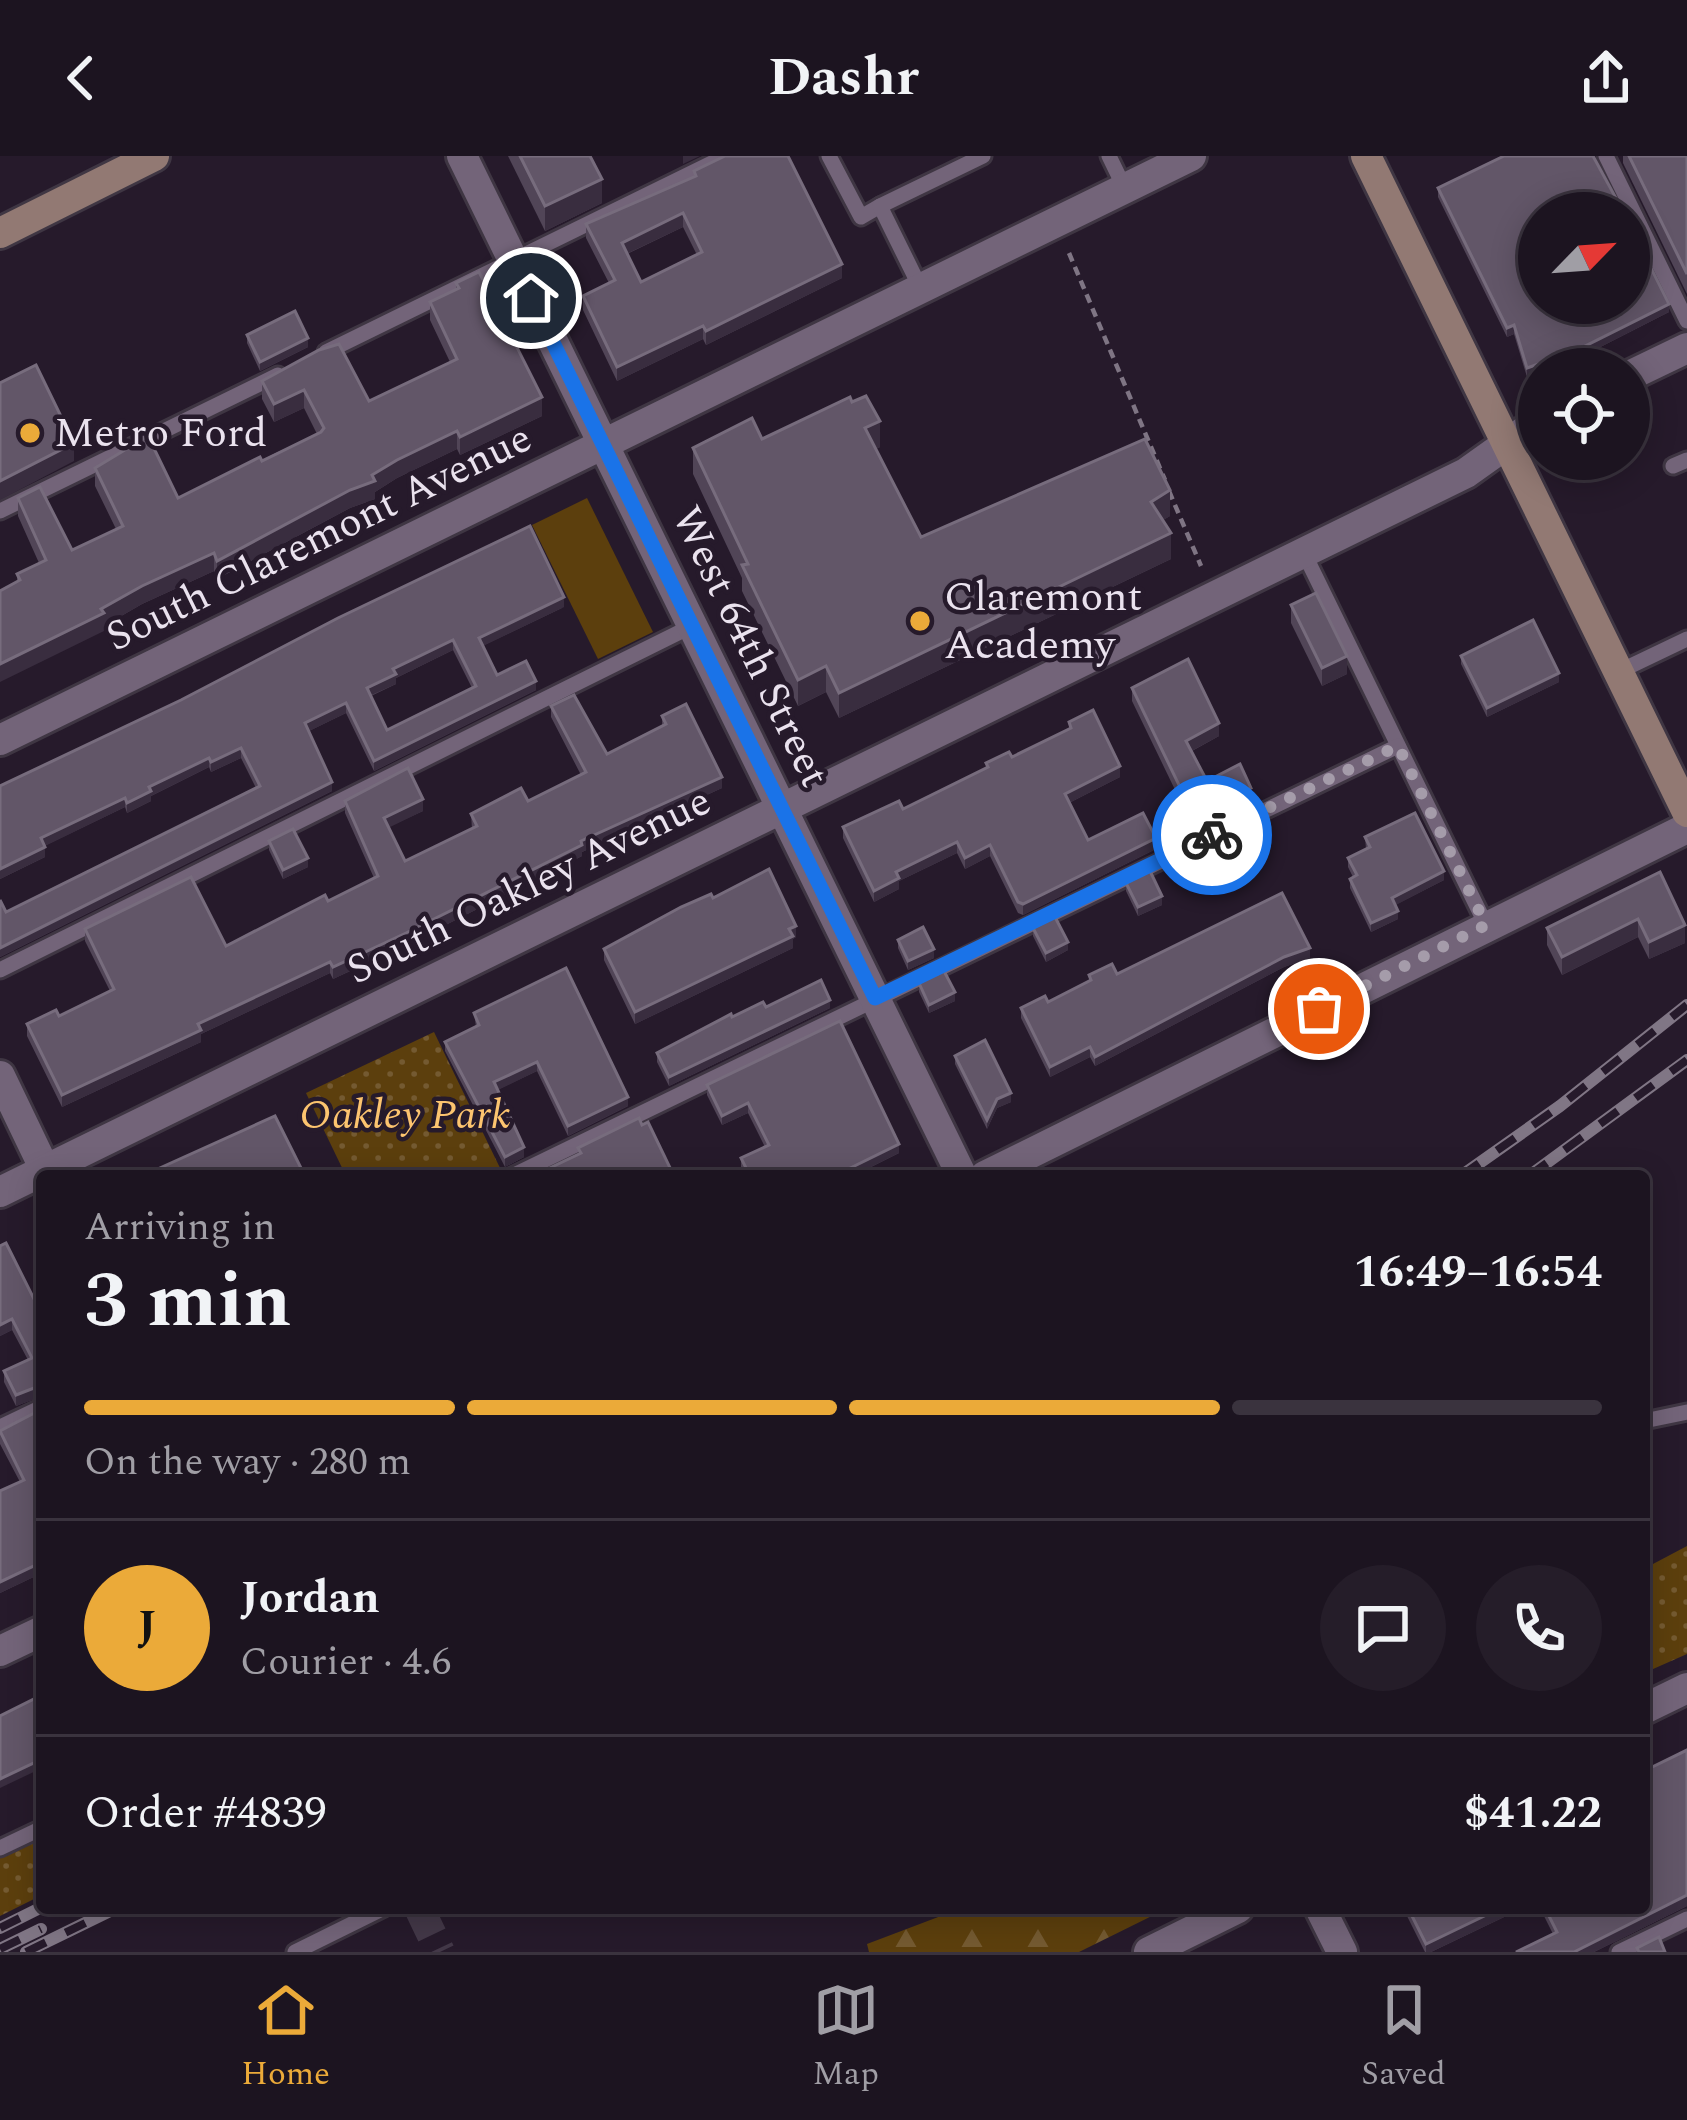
<!DOCTYPE html>
<html lang="en">
<head>
<meta charset="utf-8">
<style>
  body { margin:0; font-family:Spectral,serif; background:#251d29; color:#f1f3f6; height:100vh; display:flex; flex-direction:column; font-size:45px; white-space:nowrap }
  * { box-sizing:border-box; margin:0 }
  p { font-size:39px; color:#a09ea5 }
  .icon { flex:none; width:66px; height:66px; fill:none; stroke:currentColor; stroke-width:2; stroke-linecap:round; stroke-linejoin:round }
  .map { position:relative; flex:1; overflow:hidden }
  .panel { position:absolute; left:36px; top:1014px; width:1614px; height:744px; display:flex; flex-direction:column; background:#1c1420; border-radius:12px; box-shadow:0 6px 30px #0003,0 0 0 3px #3a333e }
  .panel>* { flex:none }
  .needle { width:78px; rotate:65deg }
  .buttons { position:absolute; left:1518px; top:36px; display:grid; gap:24px }
  .buttons a { display:grid; place-items:center; width:132px; height:132px; border-radius:50%; background:#1c1420; box-shadow:0 6px 30px #0003,0 0 0 3px #3a333e; font-size:60px }
  .pin { position:absolute; display:grid; place-items:center; width:102px; height:102px; color:#fff; margin:-51px; border:6px solid #fff; border-radius:50%; box-shadow:0 3px 12px #0007 }
  .courier { position:absolute; display:grid; place-items:center; width:120px; height:120px; margin:-60px; border:9px solid #1a73e8; border-radius:50%; background:#fff; color:#222; box-shadow:0 3px 15px #0007 }
  .head em { font-style:normal; font-weight:700 }
  .head div { display:flex; flex-direction:column-reverse }
  .head { display:flex; align-items:center; justify-content:space-between; height:204px; padding:0 48px }
  h1 { font-size:78px; font-weight:700; line-height:90px }
  .bar { display:grid; grid-template-columns:repeat(4,1fr); gap:18px 12px; align-content:center; height:144px; padding:0 48px }
  .bar i { height:15px; border-radius:9px; background:#3a333e }
  .bar .selected { background:#ebaa39 }
  .bar p { grid-column:span 4 }
  .line { display:flex; align-items:center; gap:30px; padding:0 48px; border-top:3px solid #3a333e }
  .line div { flex:1 }
  .round { display:grid; place-items:center; flex:none; width:126px; height:126px; border-radius:63px; background:#251d29 }
  header { display:flex; justify-content:space-between; align-items:center; height:156px; padding:0 48px; background:#1c1420; font-size:54px; font-weight:700 }
  .tab-bar { display:flex; justify-content:space-around; align-items:center; height:168px; border-top:3px solid #3a333e; background:#1c1420; font-size:33px; color:#a09ea5 }
  .tab-bar a { display:grid; justify-items:center; gap:6px }
  .tab-bar .selected { color:#ebaa39 }
  .map>svg:first-child { display:block }
</style>
</head>
<body>
<header><svg class="icon" aria-label="back" viewBox="0 0 24 24"><path d="M15 5l-7 7 7 7"/></svg>Dashr<svg class="icon" aria-label="share" viewBox="0 0 24 24"><path d="M12 15V3M7 8l5-5 5 5M5 13v7h14v-7"/></svg></header>
<div class="map">
<svg width="1687" height="1796" viewBox="0 0 1687 1796">
  <defs>
    <pattern id="grass-dots" width="8" height="8" patternUnits="userSpaceOnUse" patternTransform="scale(3)"><rect width="8" height="8" fill="#5c3f0d"/><path d="M2 2h.1M6 6h.1" fill="none" stroke="#745a31" stroke-width="1.8" stroke-linecap="round"/></pattern>
    <pattern id="forest-firs" width="22" height="20" patternUnits="userSpaceOnUse" patternTransform="scale(3)"><rect width="22" height="20" fill="#5c3f0d"/><path d="M5 1l3.5 6h-7zM16 11l3.5 6h-7z" fill="#745a31"/></pattern>
  </defs>
  <rect width="100%" height="100%" fill="#261a2b"/>
  <!-- grass -->
  <g fill="url(#grass-dots)">
    <polygon points="434,876 501,1014 489,1020 346,1020 306,937"/>
    <polygon points="1687,1390 1687,1498 1644,1517 1644,1439 1653,1408"/>
    <polygon points="42,1681 42,1739 0,1760 0,1702"/>
  </g>
  <!-- forest -->
  <polygon fill="url(#forest-firs)" points="962,1752 1168,1752 1079,1796 869,1796 867,1788"/>
  <!-- garden -->
  <polygon fill="#5c3f0d" points="587,342 653,476 598,503 532,369"/>
  <g fill="none" stroke-linecap="round" stroke-linejoin="round">
    <!-- minor-tunnel -->
    <polyline stroke="#433848" stroke-width="30" stroke-dasharray="30 15" stroke-linecap="butt" points="419,1752 440,1796"/>
    <!-- service casing -->
    <g stroke="#3f3643" stroke-width="21">
      <g id="service">
        <polyline points="829,0 861,61 880,50"/>
        <polyline points="1109,0 1125,33"/>
        <polyline points="1606,0 1687,165"/>
        <polyline points="921,133 880,50 983,0"/>
        <polyline points="326,196 726,0"/>
        <polyline points="1673,310 1687,304"/>
        <polyline points="0,355 278,219"/>
        <polyline points="1304,397 1486,769"/>
        <polyline points="1618,516 1687,483"/>
        <polyline points="0,814 692,470"/>
        <polyline points="512,1020 1398,590"/>
        <polyline points="1644,1265 1687,1256"/>
        <polyline points="0,1271 42,1251"/>
        <polyline points="0,1692 42,1672"/>
        <polyline points="295,1796 384,1752"/>
        <polyline points="1619,1796 1687,1763"/>
      </g>
    </g>
    <!-- minor casing -->
    <g stroke="#3f3643" stroke-width="36">
      <g id="minor">
        <polyline points="462,0 962,1020"/>
        <polyline points="1629,220 1687,192"/>
        <polyline points="0,584 1191,0"/>
        <polyline points="0,920 48,1020"/>
        <polyline points="985,1020 1687,672"/>
        <polyline points="0,1036 1466,317 1539,265"/>
        <polyline points="0,1495 42,1475"/>
        <polyline points="1644,1553 1687,1532"/>
        <polyline points="1320,1752 1342,1796"/>
        <polyline points="1149,1796 1238,1752"/>
      </g>
    </g>
    <!-- secondary casing -->
    <g stroke="#3f3643" stroke-width="36">
      <g id="secondary">
        <polyline points="1366,0 1687,656"/>
        <polyline points="0,77 154,0"/>
      </g>
    </g>
    <!-- path -->
    <g stroke="#7f7584" stroke-width="4.5" stroke-dasharray="9 6" stroke-linecap="butt">
      <polyline points="1069,97 1165,324"/>
      <polyline points="1169,335 1201,410"/>
    </g>
    <!-- service -->
    <use href="#service" stroke="#736479" stroke-width="15"/>
    <!-- minor -->
    <use href="#minor" stroke="#736479" stroke-width="30"/>
    <!-- secondary -->
    <use href="#secondary" stroke="#927973" stroke-width="30"/>
    <!-- rail casing -->
    <g stroke="#807685" stroke-width="12">
      <g id="rail">
        <polyline points="1461,1020 1560,950 1687,849"/>
        <polyline points="1529,1020 1687,904"/>
        <polyline points="0,1772 42,1751"/>
        <polyline points="0,1793 41,1773"/>
        <polyline points="26,1796 116,1752"/>
      </g>
    </g>
    <!-- rail -->
    <use href="#rail" stroke="#261a2b" stroke-width="8" stroke-dasharray="22" stroke-linecap="butt"/>
  </g>
  <!-- wall -->
  <g fill="#514557" fill-rule="evenodd">
    <polygon points="508,0 590,0 602,47 545,75"/>
    <polygon points="1623,0 1687,0 1687,138 1623,7"/>
    <path d="M694,15L842,122L706,189L703,183L617,225L583,154V140L609,127L586,82V68L694,21ZM683,71L697,99L641,126L627,98Z"/>
    <polygon points="1438,32 1669,156 1571,206 1550,213 1539,213 1539,217 1527,221 1514,178 1507,181 1438,41"/>
    <polygon points="456,127 542,260 460,299 457,293 397,322 375,336 375,343 350,352 217,423 214,415 142,448 104,470 104,475 17,426 17,418 39,407 18,360 18,342 72,394 116,373 95,330 95,312 178,342 317,278 304,252 274,266 262,243 262,225 369,245 450,206 430,164 430,146 456,133"/>
    <polygon points="247,179 308,191 260,215 247,187"/>
    <polygon points="762,283 880,291 876,293 921,381 1170,360 1163,364 1171,403 839,562 826,536 798,550 742,435 742,422 693,318 693,292"/>
    <polygon points="1291,449 1347,518 1322,530 1291,467"/>
    <path d="M564,451L482,490L497,519L536,534L374,615L346,557L309,575L332,635L0,801V744L6,756L256,632L241,602L211,616L209,611L151,640V645L127,657L125,651L44,690L45,701L0,723V630ZM453,494L472,532L387,574L371,540L396,528V522Z"/>
    <polygon points="1461,500 1559,526 1487,561 1461,508"/>
    <polygon points="1132,532 1219,580 1192,595 1207,625 1251,645 1194,673 1132,545"/>
    <polygon points="551,550 607,598 662,570 662,560 722,632 582,696 582,700 406,789 333,823 330,817 201,878 201,886 62,951 27,880 27,868 59,860 110,835 85,785 85,773 226,790 328,745 374,722 345,657 345,645 423,655 388,671 405,705 472,673 471,658 528,645 581,619 551,561"/>
    <polygon points="1069,566 1120,621 1069,647 1088,684 1156,693 1023,759 1018,757 990,700 965,713 957,697 899,725 899,733 874,746 843,682 843,671 903,653 986,612 986,607 1012,601 1069,573"/>
    <polygon points="1365,681 1444,724 1395,749 1398,763 1371,776 1350,732 1350,723 1353,721 1348,711 1348,702 1366,693"/>
    <polygon points="269,685 308,711 283,723 269,694"/>
    <polygon points="1660,716 1685,787 1649,803 1638,781 1562,819 1547,789 1547,772"/>
    <polygon points="1126,727 1162,749 1138,760 1126,735"/>
    <polygon points="713,742 796,781 793,783 793,792 635,868 604,804 604,793"/>
    <polygon points="1033,772 1068,794 1046,806 1033,780"/>
    <polygon points="898,784 934,802 908,814 898,792"/>
    <polygon points="1310,802 1284,811 1095,910 1090,901 1050,921 1021,862 1021,852 1048,846 1089,825 1089,819"/>
    <polygon points="919,827 955,845 929,857 919,836"/>
    <polygon points="766,851 830,852 669,930 657,906 657,897 732,861"/>
    <polygon points="474,857 628,950 568,980 537,915 497,934 524,1001 505,1011 445,895 445,886 476,871"/>
    <polygon points="955,900 1011,946 997,952 987,973 955,908"/>
    <polygon points="707,929 899,997 853,1020 745,1020 741,1012 741,1002 765,991 748,957 722,969 707,939"/>
    <polygon points="0,1090 42,1159 42,1240 16,1250 4,1226 4,1215 28,1204 12,1174 0,1180"/>
    <polygon points="42,1253 42,1417 0,1437 0,1335 20,1326 0,1288 0,1275"/>
    <polygon points="1687,1594 1687,1750 1594,1796 1516,1796 1553,1778 1540,1752 1644,1752 1646,1614"/>
    <polygon points="1403,1752 1523,1752 1431,1796 1425,1796"/>
  </g>
  <!-- shaded-wall -->
  <g fill="#392d3f">
    <polygon points="683,0 700,0 683,8"/>
    <polygon points="602,23 602,47 545,75 545,50"/>
    <polygon points="683,57 683,71 622,100 622,87"/>
    <polygon points="842,108 842,122 706,189 706,175"/>
    <polygon points="1669,148 1669,156 1571,206 1550,213 1539,213 1539,217 1527,221 1527,212"/>
    <polygon points="1514,169 1514,178 1507,181 1507,172"/>
    <polygon points="703,170 703,183 617,225 617,211"/>
    <polygon points="308,182 308,191 260,215 260,206"/>
    <polygon points="304,234 304,252 274,266 274,248"/>
    <polygon points="542,241 542,260 460,299 460,281"/>
    <polygon points="880,265 880,291 865,298 865,272"/>
    <polygon points="457,275 457,293 397,322 375,336 375,343 350,352 217,423 217,405 397,304"/>
    <polygon points="74,287 74,305 0,344 0,325"/>
    <polygon points="1170,334 1170,360 1151,371 1151,346"/>
    <polygon points="1171,377 1171,403 839,562 839,537"/>
    <polygon points="214,397 214,415 142,448 104,470 104,475 0,526 0,508 142,430"/>
    <polygon points="564,441 564,451 479,492 479,482"/>
    <polygon points="453,484 453,494 396,522 396,528 367,541 367,532 393,513"/>
    <polygon points="1347,500 1347,518 1322,530 1322,512"/>
    <polygon points="826,510 826,536 798,550 798,524"/>
    <polygon points="1559,517 1559,526 1487,561 1487,552"/>
    <polygon points="536,525 536,534 374,615 374,605"/>
    <polygon points="346,547 346,557 305,577 305,567"/>
    <polygon points="1219,567 1219,580 1186,598 1186,585"/>
    <polygon points="241,592 241,602 211,616 211,606"/>
    <polygon points="209,602 209,611 151,640 151,645 127,657 127,647 149,631"/>
    <polygon points="1120,610 1120,621 1065,649 1065,638"/>
    <polygon points="722,621 722,632 582,696 582,700 406,789 333,823 333,811 581,685"/>
    <polygon points="332,626 332,635 0,801 0,792"/>
    <polygon points="1251,632 1251,645 1194,673 1194,660"/>
    <polygon points="125,642 125,651 41,692 41,682"/>
    <polygon points="423,643 423,655 384,674 384,662"/>
    <polygon points="1156,682 1156,693 1023,759 1023,748"/>
    <polygon points="957,686 957,697 899,725 899,733 874,746 874,735 896,716"/>
    <polygon points="990,689 990,700 965,713 965,702"/>
    <polygon points="45,691 45,701 0,723 0,713"/>
    <polygon points="308,702 308,711 283,723 283,714"/>
    <polygon points="1444,715 1444,724 1392,751 1392,742"/>
    <polygon points="1162,740 1162,749 1138,760 1138,751"/>
    <polygon points="1398,755 1398,763 1371,776 1371,767"/>
    <polygon points="1638,763 1638,781 1562,819 1562,801"/>
    <polygon points="1685,769 1685,787 1649,803 1649,786"/>
    <polygon points="796,770 796,781 793,783 793,792 635,868 635,856"/>
    <polygon points="1068,786 1068,794 1046,806 1046,797"/>
    <polygon points="1310,792 1310,802 1284,811 1095,910 1095,901 1284,801"/>
    <polygon points="934,793 934,802 908,814 908,805"/>
    <polygon points="330,806 330,817 201,878 201,886 62,951 62,939 198,868"/>
    <polygon points="955,836 955,845 929,857 929,849"/>
    <polygon points="830,844 830,852 669,930 669,921"/>
    <polygon points="1090,891 1090,901 1050,921 1050,911"/>
    <polygon points="537,906 537,915 494,936 494,926"/>
    <polygon points="1011,937 1011,946 997,952 987,973 987,964 997,943"/>
    <polygon points="628,941 628,950 568,980 568,970"/>
    <polygon points="748,947 748,957 722,969 722,960"/>
    <polygon points="899,988 899,997 853,1020 834,1020"/>
    <polygon points="524,991 524,1001 505,1011 505,1001"/>
    <polygon points="12,1163 12,1174 0,1180 0,1169"/>
    <polygon points="42,1229 42,1240 16,1250 16,1239"/>
    <polygon points="42,1406 42,1417 0,1437 0,1426"/>
    <polygon points="42,1603 42,1612 0,1632 0,1623"/>
    <polygon points="1687,1739 1687,1750 1594,1796 1574,1796"/>
    <polygon points="1501,1752 1523,1752 1431,1796 1426,1796 1426,1788"/>
  </g>
  <!-- building -->
  <g fill="#625668" stroke="#776c7d" stroke-width="3" fill-rule="evenodd">
    <polygon points="520,0 590,0 602,23 545,50"/>
    <path d="M725,0H788L842,108L706,175L703,170L617,211L583,140L615,124L586,68L696,20L694,15ZM683,57L702,96L641,126L622,87Z"/>
    <polygon points="1504,0 1593,0 1624,57 1539,57 1539,147 1629,147 1629,68 1669,148 1571,197 1527,212 1514,169 1507,172 1438,32"/>
    <polygon points="1629,0 1687,0 1687,118"/>
    <polygon points="479,116 542,241 460,281 457,275 397,304 372,319 375,325 350,334 217,405 214,397 142,430 101,453 104,457 0,508 0,435 20,424 17,418 46,404 18,342 40,331 72,394 123,370 95,312 148,280 178,342 260,301 262,305 321,276 324,272 304,234 274,248 262,225 319,194 339,188 369,245 457,203 430,146 459,132 456,127"/>
    <polygon points="295,155 308,182 260,206 247,179"/>
    <polygon points="36,209 74,287 0,325 0,227"/>
    <polygon points="866,240 880,265 865,272 921,381 1145,283 1170,334 1151,346 1171,377 839,537 826,510 798,524 742,409 748,408 693,292 752,262 762,283 850,241 852,246"/>
    <path d="M530,370L564,441L479,482L497,519L526,505L536,525L374,605L346,547L305,567L332,626L0,792V744L6,756L260,630L241,592L211,606L209,602L149,631L151,635L127,647L125,642L41,682L45,691L0,713V630L181,544L338,462ZM453,484L476,530L387,574L367,532L396,518L393,513Z"/>
    <polygon points="1316,437 1347,500 1322,512 1291,449"/>
    <polygon points="1533,464 1559,517 1487,552 1461,500"/>
    <polygon points="1188,503 1219,567 1186,585 1207,625 1240,608 1251,632 1194,660 1132,532"/>
    <polygon points="574,539 607,598 666,568 662,560 686,548 722,621 581,685 582,689 406,777 333,811 330,806 198,868 201,874 62,939 27,868 56,854 59,860 114,833 85,773 191,721 226,790 325,739 328,745 378,720 345,645 408,612 423,643 384,662 405,705 477,670 471,658 521,632 528,645 586,616 551,550"/>
    <polygon points="1093,554 1120,610 1065,638 1088,684 1143,657 1156,682 1023,748 1018,746 990,689 965,702 957,686 896,716 899,722 874,735 843,671 899,645 903,653 988,611 986,607 1009,596 1012,601 1071,572 1069,566"/>
    <polygon points="1415,657 1444,715 1392,742 1398,755 1371,767 1350,723 1357,719 1348,702 1370,691 1365,681"/>
    <polygon points="293,673 308,702 283,714 269,685"/>
    <polygon points="769,713 796,770 789,773 793,780 635,856 604,793 681,751 711,738 713,742"/>
    <polygon points="1150,715 1162,740 1138,751 1126,727"/>
    <polygon points="1660,716 1685,769 1649,786 1638,763 1562,801 1547,772"/>
    <polygon points="1282,737 1310,792 1284,801 1095,901 1090,891 1050,911 1021,852 1045,840 1048,846 1091,824 1089,819 1112,808 1117,818"/>
    <polygon points="1055,761 1068,786 1046,797 1033,772"/>
    <polygon points="923,771 934,793 908,805 898,784"/>
    <polygon points="566,812 628,941 568,970 537,906 494,926 524,991 505,1001 445,886 479,869 474,857"/>
    <polygon points="944,815 955,836 929,849 919,827"/>
    <polygon points="821,824 830,844 669,921 657,897 731,858 732,861 763,846 766,851"/>
    <polygon points="840,865 899,988 834,1020 750,1020 741,1002 769,989 748,947 722,960 707,929"/>
    <polygon points="985,884 1011,937 997,943 987,964 955,900"/>
    <polygon points="275,960 305,1020 142,1020"/>
    <polygon points="639,962 642,969 648,966 674,1020 519,1020 535,1013 537,1018 581,997 578,992"/>
    <polygon points="6,1087 42,1159 42,1229 16,1239 4,1215 32,1202 12,1163 0,1169 0,1090"/>
    <polygon points="42,1253 42,1406 0,1426 0,1335 24,1324 0,1275"/>
    <polygon points="42,1539 42,1603 0,1623 0,1560"/>
    <polygon points="1687,1594 1687,1739 1574,1796 1516,1796 1557,1776 1545,1752 1644,1752 1644,1610 1646,1614"/>
    <polygon points="1408,1752 1501,1752 1426,1788"/>
    <polygon points="1659,1781 1665,1796 1639,1796 1637,1792"/>
  </g>
  <g fill="none" stroke-linecap="round" stroke-linejoin="round">
    <!-- done -->
    <polyline stroke="#a59caa" stroke-width="12" stroke-dasharray="0 21.6" points="1212,679 1398,590 1486,769 1319,853"/>
    <!-- route -->
    <polyline stroke="#1a73e8" stroke-width="15" points="531,142 875,842 1212,679"/>
  </g>
  <!-- markers -->
  <g fill="#ebaa39" stroke="#261a2b" stroke-width="4.5">
    <circle cx="30" cy="277" r="12"/>
    <circle cx="920" cy="465" r="12"/>
  </g>
  <g text-anchor="middle" dominant-baseline="central" stroke-width="9" stroke-linejoin="round" paint-order="stroke">
    <!-- poi labels -->
    <g font-size="42" fill="#eae2ee" stroke="#261a2b" text-anchor="start">
      <text x="54" y="277">Metro Ford</text>
      <text x="944" y="441">Claremont<tspan x="944" dy="48">Academy</tspan></text>
    </g>
    <!-- street labels -->
    <g font-size="42" fill="#eae2ee" stroke="#261a2b">
      <text transform="translate(319 382) rotate(-26)">South Claremont Avenue</text>
      <text transform="translate(750 491) rotate(64)">West 64th Street</text>
      <text transform="translate(529 730) rotate(-26)">South Oakley Avenue</text>
    </g>
    <!-- park labels -->
    <g font-size="42" font-style="italic" fill="#fcc46f" stroke="#261a2b">
      <text x="405" y="959">Oakley Park</text>
    </g>
  </g>
</svg>
<div class="buttons">
<a><svg class="needle" viewBox="-14 -14 28 28"><path d="M0-13l5 13h-10z" fill="#e53935"/><path d="M0 13l5-13h-10z" fill="#a09ea5"/></svg></a>
<a><svg class="icon" aria-label="locate" viewBox="0 0 24 24"><circle cx="12" cy="12" r="6"/><path d="M12 2v4M12 18v4M2 12h4M18 12h4"/></svg></a>
</div>
<div class="pin" style="left:1319px;top:853px;background:#ea580c"><svg class="icon" aria-label="bag" viewBox="0 0 24 24"><path d="M5 8h14l-1 12H6zM9 8a3 3 0 0 1 6 0"/></svg></div>
<div class="pin" style="left:531px;top:142px;background:#1f2937"><svg class="icon" aria-label="home" viewBox="0 0 24 24"><path d="M3 11l9-7 9 7M6 9v11h12V9"/></svg></div>
<div class="courier" style="left:1212px;top:679px"><svg class="icon" aria-label="bike" viewBox="0 0 24 24"><circle cx="6" cy="16" r="4"/><circle cx="18" cy="16" r="4"/><path d="M6 16l4-8h5l3 8M10 8l3 8H6M13 5h3"/></svg></div>
<section class="panel">
<div class="head"><div><h1>3 min</h1><p>Arriving in</p></div><em>16:49–16:54</em></div>
<div class="bar"><i class="selected"></i><i class="selected"></i><i class="selected"></i><i></i><p>On the way · 280 m</p></div>
<div class="line" style="height:216px"><b class="round" style="background:#ebaa39;color:#111">J</b><div><b>Jordan</b><p>Courier · 4.6</p></div><a class="round"><svg class="icon" aria-label="chat" viewBox="0 0 24 24"><path d="M4 5h16v11H9l-5 4z"/></svg></a><a class="round"><svg class="icon" aria-label="phone" viewBox="0 0 24 24"><path d="M5 4h4l2 5-3 2q2 4 5 5l2-3 5 2v4C11 20 4 13 5 4z"/></svg></a></div>
<div class="line" style="height:156px"><div>Order #4839</div><b>$41.22</b></div>
</section>
</div>
<nav class="tab-bar">
<a class="selected"><svg class="icon" aria-label="home" viewBox="0 0 24 24"><path d="M3 11l9-7 9 7M6 9v11h12V9"/></svg>Home</a>
<a><svg class="icon" aria-label="map" viewBox="0 0 24 24"><path d="M3 6l6-2 6 2 6-2v14l-6 2-6-2-6 2zM9 4v14M15 6v14"/></svg>Map</a>
<a><svg class="icon" aria-label="saved" viewBox="0 0 24 24"><path d="M7 4h10v16l-5-4-5 4z"/></svg>Saved</a>
</nav>
</body>
</html>
